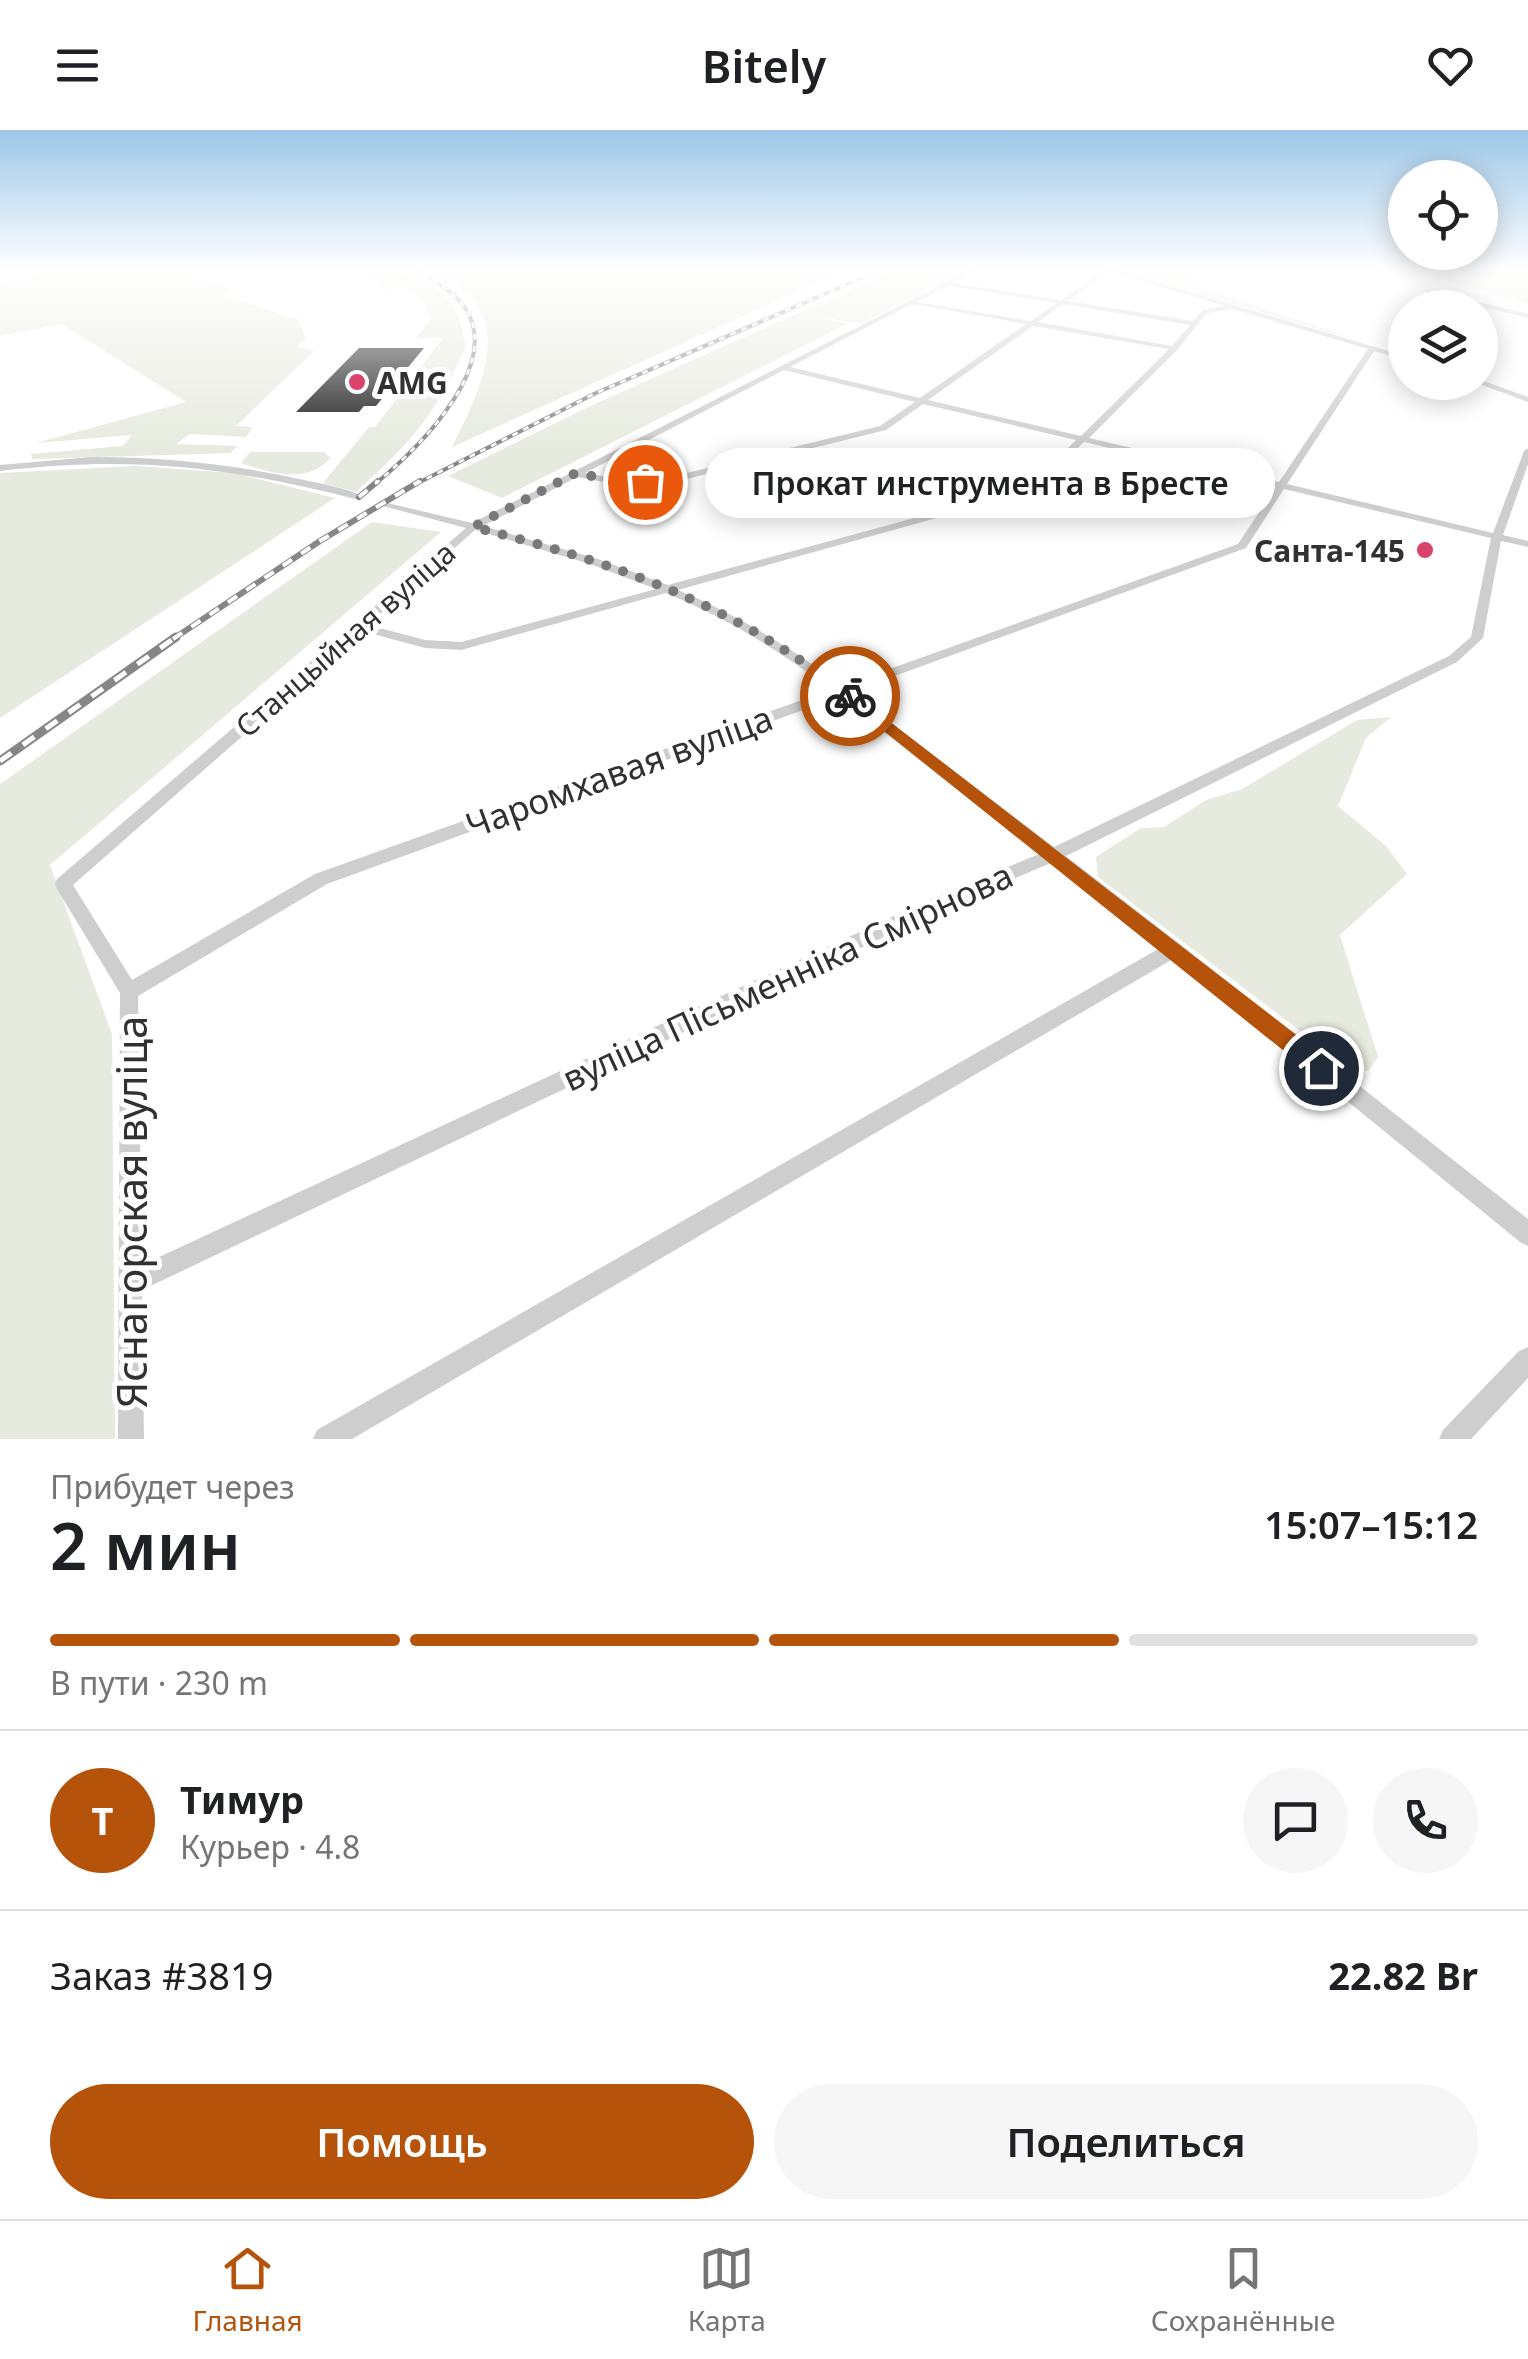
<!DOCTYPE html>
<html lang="ru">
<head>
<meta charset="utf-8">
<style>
  body { margin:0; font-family:"Noto Sans",sans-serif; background:#f6f6f6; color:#202124; height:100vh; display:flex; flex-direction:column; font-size:38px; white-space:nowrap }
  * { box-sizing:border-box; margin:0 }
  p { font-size:32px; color:#757577 }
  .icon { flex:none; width:55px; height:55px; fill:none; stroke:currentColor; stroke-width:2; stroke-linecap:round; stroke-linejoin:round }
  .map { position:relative; height:1309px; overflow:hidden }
  .details { display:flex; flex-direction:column; background:#fff; flex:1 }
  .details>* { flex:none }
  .tools { position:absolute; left:1388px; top:30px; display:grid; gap:20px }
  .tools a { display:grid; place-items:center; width:110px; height:110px; border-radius:50%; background:#fff; box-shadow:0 5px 25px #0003; font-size:50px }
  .pin { position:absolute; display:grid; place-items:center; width:85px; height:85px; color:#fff; margin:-42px; border:5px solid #fff; border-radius:50%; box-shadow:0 2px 10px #0007 }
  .courier { position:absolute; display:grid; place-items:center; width:100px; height:100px; margin:-50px; border:8px solid #b45309; border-radius:50%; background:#fff; color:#222; box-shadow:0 2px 12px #0007 }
  .bubble { position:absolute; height:70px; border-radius:35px; background:#fff; box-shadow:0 5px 25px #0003; font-size:32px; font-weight:600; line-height:70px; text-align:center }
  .overview em { font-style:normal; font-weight:600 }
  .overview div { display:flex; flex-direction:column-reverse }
  .overview { display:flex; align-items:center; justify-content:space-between; height:170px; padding:0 50px }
  h1 { font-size:65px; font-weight:600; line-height:75px }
  .bar { display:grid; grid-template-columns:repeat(4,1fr); gap:15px 10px; align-content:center; height:120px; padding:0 50px }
  .bar i { height:12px; border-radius:8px; background:#e0e0e0 }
  .bar .selected { background:#b45309 }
  .bar p { grid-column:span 4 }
  .line { display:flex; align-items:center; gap:25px; padding:0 50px; border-top:2px solid #e0e0e0 }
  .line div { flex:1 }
  .round { display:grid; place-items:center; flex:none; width:105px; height:105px; border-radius:52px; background:#f6f6f6 }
  .cta { display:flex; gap:20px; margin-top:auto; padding:20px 50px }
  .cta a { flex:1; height:115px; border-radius:60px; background:#b45309; color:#fff; font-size:40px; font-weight:600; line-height:115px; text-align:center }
  .cta a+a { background:#f6f6f6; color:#202124 }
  header { display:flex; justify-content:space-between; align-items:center; height:130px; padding:0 50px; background:#fff; font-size:45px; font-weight:600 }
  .menu { display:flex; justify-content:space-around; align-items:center; height:140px; border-top:2px solid #e0e0e0; background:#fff; font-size:28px; color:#757577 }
  .menu a { display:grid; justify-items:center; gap:5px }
  .menu .selected { color:#b45309 }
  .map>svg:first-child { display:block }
</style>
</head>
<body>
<header><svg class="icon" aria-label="menu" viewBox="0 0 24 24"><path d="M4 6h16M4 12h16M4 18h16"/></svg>Bitely<svg class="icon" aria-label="heart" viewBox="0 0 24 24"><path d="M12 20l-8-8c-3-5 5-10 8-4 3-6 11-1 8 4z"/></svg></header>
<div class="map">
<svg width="1528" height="1309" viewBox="0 0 1528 1309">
  <rect width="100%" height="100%" fill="#fff"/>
  <!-- green -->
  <g fill="#e7eade">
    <polygon points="63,140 179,140 235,161 223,166 298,189 306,208 297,217 314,221 236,296 253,297 246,307 190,304 176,314 238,316 230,323 32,329 31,324 123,316 132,305 36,313 186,272 62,194 0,206 0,153"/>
    <path d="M355,140C392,140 432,143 455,178C461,188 462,205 466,216C433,288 414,309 356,362L323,353L369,297H375L443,208H416L431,189L423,169L404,157L385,160Z"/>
    <path d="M428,140H846L452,317C485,251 522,175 428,140Z"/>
    <polygon points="894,140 971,140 861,194 821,187 847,194 502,368 448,346 584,279"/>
    <polygon points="1115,140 1243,140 1186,147 1197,156 1367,213"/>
    <polygon points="1416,140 1528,140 1528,174"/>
    <path d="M250,322H324L330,328C308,355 270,343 241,333Z"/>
    <polygon points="135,336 234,343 335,368 0,588 0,343"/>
    <polygon points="372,392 441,402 50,735 112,904 115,1309 0,1309 0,654"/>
    <polygon points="1391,587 1366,608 1338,676 1386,716 1407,744 1340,805 1378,927 1368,941 1346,936 1098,747 1096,727 1141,698 1164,697 1206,670 1242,659 1357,590"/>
  </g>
  <!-- building -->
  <polygon fill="#181818" points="359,218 424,218 376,276 364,276 359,282 296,282"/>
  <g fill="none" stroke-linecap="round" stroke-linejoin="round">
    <!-- street -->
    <g fill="#cecece" fill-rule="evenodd">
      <path d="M970,140H977L953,153L1061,170L1104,140H1116L1405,226V230L1374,221L1287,354L1493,403L1524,321L1528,318V334L1503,405L1528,411V417L1501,411L1483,508L1457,532L1066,726L1180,814L1528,1089V1116L1520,1112L1173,829L352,1309H313L317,1300L1160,818L1051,733L947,777L142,1160L144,1309H118L120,863L57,759L55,754L57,749L466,398L379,375V371L472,393ZM1109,142L1225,176L1203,180L1193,191L1068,171ZM949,156L1057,173L1031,191L917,172ZM912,174L1026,194L920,268L790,237ZM1063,174L1190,195L1172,216L1038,192ZM1233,179L1368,219L1279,352L1089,308L1177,220L1207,183ZM1033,196L1169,219L1081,306L928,270ZM784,240L915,272L880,296L666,348L625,350L585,343ZM923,274L1076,310L1043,343L1006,363L668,455L598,429L483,396L577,347L625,356L666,354L886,300ZM1084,312L1276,357L1238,414L842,556C791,517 737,485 678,460L1012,367L1049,347ZM1284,359L1491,408L1471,507L1449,526L1054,717L851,562L1246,418ZM475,400L590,434L656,459L461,512L425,510L368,495ZM666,463C726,488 780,520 830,560L315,744L132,850L73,755L362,501L425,518L461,520ZM839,567L1039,724L935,767L142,1135L138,866L327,754Z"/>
      <polygon points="1427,160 1528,184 1528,188 1425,163"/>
      <polygon points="1481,250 1528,267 1528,272 1474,252"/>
      <path d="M91,327C163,327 233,334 304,350C323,354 347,358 364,367L359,370C231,337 132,325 0,341V335Z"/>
      <polygon points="1528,1217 1528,1248 1471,1309 1439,1309 1443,1300 1519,1221"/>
    </g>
    <!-- rail-far2 casing -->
    <g stroke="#868686" stroke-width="4">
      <g id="rail-far2">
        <path d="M375,354C414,322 490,249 472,192C464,166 437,153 416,140"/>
        <polyline points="416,354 596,263 880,140"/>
      </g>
    </g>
    <!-- rail-far1 casing -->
    <g stroke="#868686" stroke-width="6">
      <g id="rail-far1">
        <polyline points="359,367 378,351"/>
        <polyline points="173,509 320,411 420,351"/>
      </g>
    </g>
    <!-- rail casing -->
    <g stroke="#868686" stroke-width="9">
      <polyline id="rail" points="0,631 176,507"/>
    </g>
    <!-- rail-far2 -->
    <use href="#rail-far2" stroke="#fff" stroke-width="2.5" stroke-dasharray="6" stroke-linecap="butt"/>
    <!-- rail-far1 -->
    <use href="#rail-far1" stroke="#fff" stroke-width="4" stroke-dasharray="11" stroke-linecap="butt"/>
    <!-- rail -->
    <use href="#rail" stroke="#fff" stroke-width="5" stroke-dasharray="14" stroke-linecap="butt"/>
  </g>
  <!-- sky -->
  <linearGradient id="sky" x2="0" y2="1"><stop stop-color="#9dc7e8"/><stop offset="0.43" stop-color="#fff"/><stop offset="1" stop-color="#fff" stop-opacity="0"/></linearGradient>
  <rect width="1528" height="323" fill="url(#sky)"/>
  <!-- route -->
  <polygon fill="#b45309" points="850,561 1329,930 1329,945 1314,945 844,569 842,566"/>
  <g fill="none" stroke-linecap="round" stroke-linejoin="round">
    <!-- done -->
    <path stroke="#797979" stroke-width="10" stroke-dasharray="0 18" d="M645,352L574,344L473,397C620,434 728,472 850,566"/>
  </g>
  <!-- markers -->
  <g fill="#d9436a" stroke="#fff" stroke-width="4">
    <circle cx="357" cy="252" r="10"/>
    <circle cx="1425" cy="420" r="10"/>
  </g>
  <g text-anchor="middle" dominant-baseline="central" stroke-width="10" stroke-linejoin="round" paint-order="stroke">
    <!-- far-poi labels -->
    <g font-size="30" font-weight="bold" fill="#313131" stroke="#fff" text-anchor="start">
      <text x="377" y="252">AMG</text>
      <text x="1405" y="420" text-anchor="end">Санта-145</text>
    </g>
    <!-- far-street labels -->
    <g font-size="30" fill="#313131" stroke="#fff">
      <text transform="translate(345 509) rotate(-41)">Станцыйная вуліца</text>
    </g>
    <!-- street labels -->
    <g font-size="35" fill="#313131" stroke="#fff">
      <text transform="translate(619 641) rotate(-20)">Чаромхавая вуліца</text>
      <text transform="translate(787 846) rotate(-25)">вуліца Пісьменніка Смірнова</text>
    </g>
    <!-- near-street labels -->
    <g font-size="42" fill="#313131" stroke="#fff">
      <text transform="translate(130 1082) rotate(-90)">Яснагорская вуліца</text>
    </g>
  </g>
</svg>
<div class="tools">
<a><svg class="icon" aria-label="locate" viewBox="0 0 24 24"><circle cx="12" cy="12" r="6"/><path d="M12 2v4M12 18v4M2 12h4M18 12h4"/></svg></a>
<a><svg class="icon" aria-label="layers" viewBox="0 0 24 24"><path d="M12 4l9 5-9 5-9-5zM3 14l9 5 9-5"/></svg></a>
</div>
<div class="pin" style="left:645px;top:352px;background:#ea580c"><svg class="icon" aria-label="bag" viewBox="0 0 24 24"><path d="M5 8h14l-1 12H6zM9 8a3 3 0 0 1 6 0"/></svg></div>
<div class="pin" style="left:1321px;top:938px;background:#1f2937"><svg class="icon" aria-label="home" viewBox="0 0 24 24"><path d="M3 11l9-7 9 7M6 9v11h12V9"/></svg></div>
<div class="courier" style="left:850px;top:566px"><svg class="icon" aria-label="bike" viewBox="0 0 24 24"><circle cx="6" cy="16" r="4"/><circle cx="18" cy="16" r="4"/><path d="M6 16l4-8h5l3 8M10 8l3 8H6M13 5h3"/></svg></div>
<div class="bubble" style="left:705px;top:318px;width:570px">Прокат инструмента в Бресте</div>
</div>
<section class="details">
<div class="overview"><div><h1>2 мин</h1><p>Прибудет через</p></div><em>15:07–15:12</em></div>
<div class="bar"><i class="selected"></i><i class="selected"></i><i class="selected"></i><i></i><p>В пути · 230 m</p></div>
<div class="line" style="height:180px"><b class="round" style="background:#b45309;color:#fff">Т</b><div><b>Тимур</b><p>Курьер · 4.8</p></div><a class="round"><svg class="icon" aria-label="chat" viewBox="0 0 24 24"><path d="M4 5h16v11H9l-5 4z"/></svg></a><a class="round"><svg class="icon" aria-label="phone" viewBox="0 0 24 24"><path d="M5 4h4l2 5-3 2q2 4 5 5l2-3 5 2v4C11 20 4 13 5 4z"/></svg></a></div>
<div class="line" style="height:130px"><div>Заказ #3819</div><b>22.82 Br</b></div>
<div class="cta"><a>Помощь</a><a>Поделиться</a></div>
</section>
<nav class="menu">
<a class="selected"><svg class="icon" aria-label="home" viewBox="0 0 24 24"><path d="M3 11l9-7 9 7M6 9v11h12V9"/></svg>Главная</a>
<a><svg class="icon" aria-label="map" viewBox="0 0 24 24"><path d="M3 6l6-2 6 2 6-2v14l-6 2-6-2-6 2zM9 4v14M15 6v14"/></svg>Карта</a>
<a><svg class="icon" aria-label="saved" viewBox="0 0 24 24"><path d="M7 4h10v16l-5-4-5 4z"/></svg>Сохранённые</a>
</nav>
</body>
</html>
